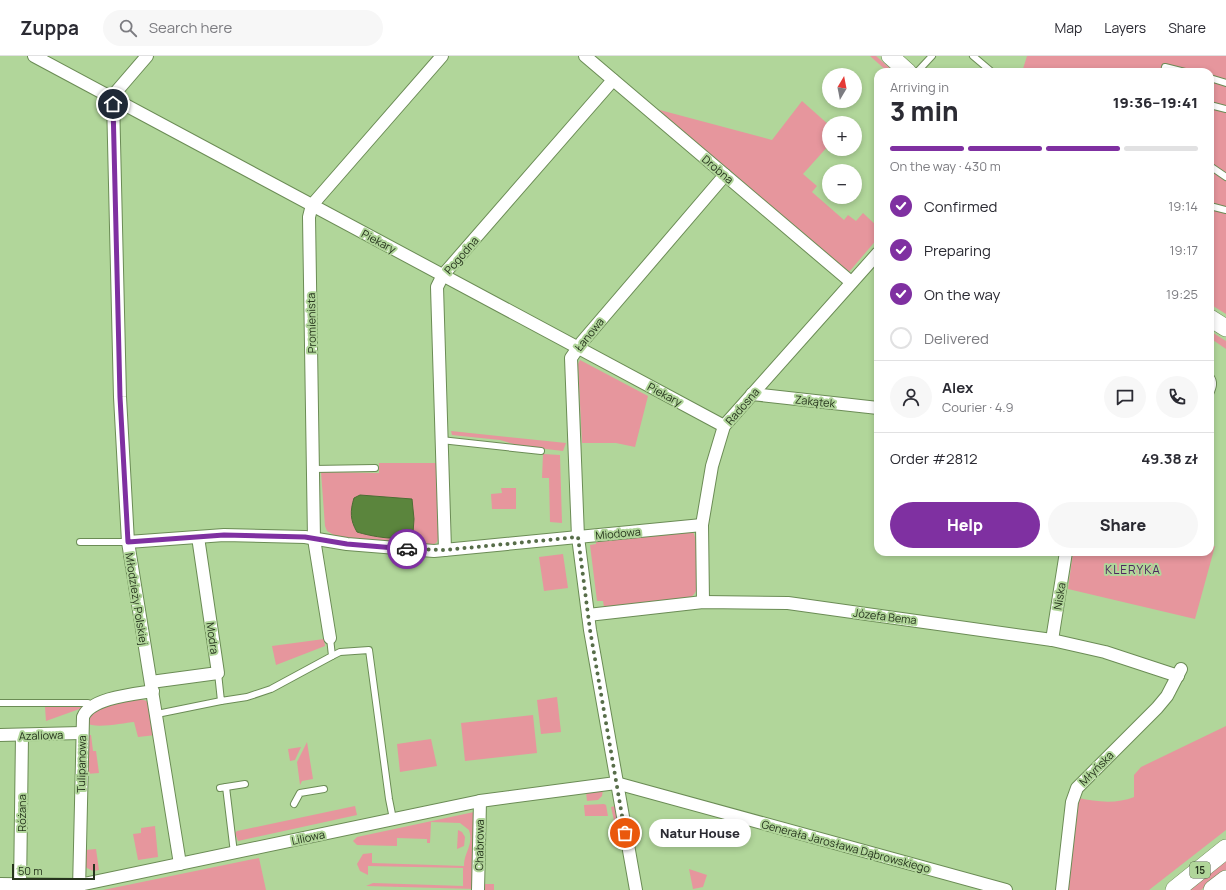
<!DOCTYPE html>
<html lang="en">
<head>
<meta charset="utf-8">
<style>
  body { margin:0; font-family:Manrope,sans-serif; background:#f7f7f7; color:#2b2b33; height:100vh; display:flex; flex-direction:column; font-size:15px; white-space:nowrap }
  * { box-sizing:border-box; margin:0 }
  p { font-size:13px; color:#7c7c81 }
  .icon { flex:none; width:22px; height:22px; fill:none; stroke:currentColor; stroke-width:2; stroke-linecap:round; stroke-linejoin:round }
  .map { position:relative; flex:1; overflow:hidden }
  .panel { position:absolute; left:874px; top:12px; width:340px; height:488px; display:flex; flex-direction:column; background:#fff; border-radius:12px; box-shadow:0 2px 6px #0003 }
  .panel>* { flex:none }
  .needle { width:26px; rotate:10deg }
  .buttons { position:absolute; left:822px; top:12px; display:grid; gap:8px }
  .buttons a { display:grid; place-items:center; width:40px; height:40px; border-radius:50%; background:#fff; box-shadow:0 2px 6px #0003; font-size:20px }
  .scale { position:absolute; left:12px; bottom:10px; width:83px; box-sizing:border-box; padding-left:4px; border:2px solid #26341d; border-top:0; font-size:11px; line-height:14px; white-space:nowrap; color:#26341d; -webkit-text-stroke:3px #b1d69a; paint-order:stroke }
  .pin { position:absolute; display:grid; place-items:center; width:34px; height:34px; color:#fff; margin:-17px; border:2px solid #fff; border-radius:50%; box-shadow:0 1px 4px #0007 }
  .courier { position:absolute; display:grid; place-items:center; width:40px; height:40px; margin:-20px; border:3px solid #7f30a1; border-radius:50%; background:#fff; color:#222; box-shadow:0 1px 5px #0007 }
  .bubble { position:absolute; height:28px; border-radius:14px; background:#fff; box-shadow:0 2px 6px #0003; font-size:13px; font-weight:800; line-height:28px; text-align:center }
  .summary em { font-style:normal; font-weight:800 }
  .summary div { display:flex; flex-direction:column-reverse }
  .summary { display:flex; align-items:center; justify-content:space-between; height:68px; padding:0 16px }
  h1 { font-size:26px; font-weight:800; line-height:30px }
  .bar { display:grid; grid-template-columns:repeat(4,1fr); gap:6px 4px; align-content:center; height:48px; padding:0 16px }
  .bar i { height:5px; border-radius:3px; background:#e1e1e2 }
  .bar .selected { background:#7f30a1 }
  .bar p { grid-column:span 4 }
  .line { display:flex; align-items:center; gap:10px; padding:0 16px; border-top:1px solid #e1e1e2 }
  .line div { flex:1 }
  .round { display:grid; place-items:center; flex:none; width:42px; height:42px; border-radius:21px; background:#f7f7f7 }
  ol { padding:0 16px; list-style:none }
  li { display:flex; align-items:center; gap:12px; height:44px }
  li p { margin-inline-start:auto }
  li .icon { padding:4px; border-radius:50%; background:#7f30a1; color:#fff; stroke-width:4 }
  li:last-child { color:#7c7c81 }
  li i { width:22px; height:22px; border:2px solid #e1e1e2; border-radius:50% }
  .primary-button { display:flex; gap:8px; margin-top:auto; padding:8px 16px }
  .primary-button a { flex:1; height:46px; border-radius:24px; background:#7f30a1; color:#fff; font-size:16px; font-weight:800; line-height:46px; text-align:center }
  .primary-button a+a { background:#f7f7f7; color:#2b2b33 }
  header { display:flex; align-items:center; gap:24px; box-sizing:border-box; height:56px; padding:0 20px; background:#fff; border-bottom:1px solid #e1e1e2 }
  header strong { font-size:19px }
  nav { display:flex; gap:22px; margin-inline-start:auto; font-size:14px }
  .search { width:280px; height:36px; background:#f7f7f7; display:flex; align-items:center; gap:10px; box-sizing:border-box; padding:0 14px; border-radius:22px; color:#7c7c81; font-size:15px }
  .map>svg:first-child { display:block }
</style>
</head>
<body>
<header>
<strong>Zuppa</strong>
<div class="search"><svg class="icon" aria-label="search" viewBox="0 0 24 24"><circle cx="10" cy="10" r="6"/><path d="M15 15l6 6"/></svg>Search here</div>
<nav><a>Map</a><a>Layers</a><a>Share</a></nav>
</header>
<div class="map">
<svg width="1226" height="834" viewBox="0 0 1226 834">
  <rect width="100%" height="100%" fill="#b1d69a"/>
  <!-- green -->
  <g fill="#e6969d">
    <polygon points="870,0 876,0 894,16 888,16"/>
    <polygon points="1027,0 1226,0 1226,258 1210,248 1210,16 1022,16"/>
    <polygon points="802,45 829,69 829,89 803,118 817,130 812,136 844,164 848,159 856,165 863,157 878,171 878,182 849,216 656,53 772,84"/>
    <polygon points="1210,275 1226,285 1226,293 1210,282"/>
    <polygon points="580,304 648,340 635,391 616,387 582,387 578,308"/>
    <polygon points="451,375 566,387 563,395 520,390 500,384 452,379"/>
    <polygon points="543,398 560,399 562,467 550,466 549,422 542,422"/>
    <polygon points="379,407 437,407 438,482 437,486 432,490 339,482 327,475 325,470 321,416 379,417"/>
    <polygon points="501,432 516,432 516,453 492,453 491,438 502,437"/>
    <path d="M693,476C698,483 700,526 696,535C695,538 692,540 690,542L604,551L603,545H597L590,489L596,488V486Z"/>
    <polygon points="1215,490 1195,563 1068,533 1073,496 1210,496 1210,491"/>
    <polygon points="563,498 568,532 544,535 539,501"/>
    <polygon points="324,583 325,590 276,609 272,590"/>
    <polygon points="557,641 561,676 541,678 537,644"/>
    <path d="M140,643L150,646L156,679L138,681L134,666C124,667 95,673 86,667V659L110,648Z"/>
    <polygon points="86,649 85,651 46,665 45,651 0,651"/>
    <polygon points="533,659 537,697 465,705 461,667"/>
    <path d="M1226,670V774L1149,834H1068L1079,742C1096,746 1117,748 1134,741V719L1141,711Z"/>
    <polygon points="91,679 93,695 96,695 99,717 86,718 85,680"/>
    <polygon points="431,683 437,710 400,716 397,688"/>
    <polygon points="307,686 313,723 302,725 300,729 297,706"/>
    <polygon points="301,691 295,704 290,705 288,693"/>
    <polygon points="603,734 602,740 598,744 587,745 586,736"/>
    <polygon points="604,748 606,749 608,760 585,760 584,749"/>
    <polygon points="355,750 357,759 238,785 235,777 237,775"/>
    <polygon points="615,750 619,768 615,769 611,751"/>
    <path d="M474,756L475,833L366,830L373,827L463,830V812L368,810V819L360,815L357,808L363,798L372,797V807L464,810C464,796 474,789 469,774L460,767L431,766L430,787H427V783L397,782V790L357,789L353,785L357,781Z"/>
    <polygon points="155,770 158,801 138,804 133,778 141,777 141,772"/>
    <polygon points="458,774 462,776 465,781 464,790 457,793"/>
    <polygon points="96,793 99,814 93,815 85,811 85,794"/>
    <polygon points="259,802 266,834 103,834"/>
    <polygon points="1226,802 1226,814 1201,834 1184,834"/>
    <polygon points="689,813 707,819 703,831 693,833"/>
    <rect x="482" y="828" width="12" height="6"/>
  </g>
  <!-- water -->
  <path fill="#5b853d" stroke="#4b6d33" d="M360,439L412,443L414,463L413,477C403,487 370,480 357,476C350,464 350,455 354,442Z"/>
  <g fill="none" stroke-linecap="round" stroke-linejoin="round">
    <!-- service casing -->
    <g stroke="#6b8c55" stroke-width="8">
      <g id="service">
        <polyline points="973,0 992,16"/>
        <polyline points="917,16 932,0"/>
        <polyline points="1164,16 1165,11 1185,16"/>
        <polyline points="1210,22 1226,27"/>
        <polyline points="1210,49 1226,53"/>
        <polyline points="1210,110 1226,121"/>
        <polyline points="1210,150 1226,154"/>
        <path d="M1210,320C1215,326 1213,331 1210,338"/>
        <polyline points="441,384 541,395"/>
        <polyline points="313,413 375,412"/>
        <polyline points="80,486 128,486"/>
        <polyline points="332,600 340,596 369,594 389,743 393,763"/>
        <polyline points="218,617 221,645 247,641 271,633 332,600 330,582"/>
        <polyline points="0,647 88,647 90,650"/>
        <polyline points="157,658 221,645"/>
        <polyline points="226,731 245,728"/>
        <polyline points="220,732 226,731 234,797"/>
        <polyline points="294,748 300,737 324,733"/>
      </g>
    </g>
    <!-- minor casing -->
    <g stroke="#6b8c55" stroke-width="14">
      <g id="minor">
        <polyline points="34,0 724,370"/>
        <polyline points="147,0 116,36 113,43 120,341 128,486 180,808"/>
        <polyline points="585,0 851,226"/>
        <polyline points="752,338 878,352"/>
        <polyline points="128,486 224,479 305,481 347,488 434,495 702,469"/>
        <polyline points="445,494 437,231 443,219 613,24"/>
        <polyline points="703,546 702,469 712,410 724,370 878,197"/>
        <polyline points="588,559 703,546 788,547 1052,584 1105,596 1178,620"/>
        <polyline points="330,582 314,483 309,161 312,149 442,0"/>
        <polyline points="1052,584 1066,496"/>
        <polyline points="151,626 218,617 198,481"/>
        <polyline points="0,679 81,677"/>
        <polyline points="0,828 79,829 480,745 616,727 1006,834"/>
        <polyline points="20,834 22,679"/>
        <path d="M79,834L83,661C90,642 134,638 153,635"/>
        <polyline points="478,834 480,745"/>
        <polyline points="636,834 590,574 578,481 571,302 582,286 725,119"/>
        <polyline points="1062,834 1072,746 1077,732 1157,652 1167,640 1181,613"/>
      </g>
    </g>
    <!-- secondary casing -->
    <g stroke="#6b8c55" stroke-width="18">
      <g id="secondary">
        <polyline points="890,0 908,16"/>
        <polyline points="1210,262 1226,272"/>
      </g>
    </g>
    <!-- primary casing -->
    <g stroke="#6b8c55" stroke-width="20">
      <g id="primary">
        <polyline points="1175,834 1226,793"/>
        <polyline points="1213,834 1226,824"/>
      </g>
    </g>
    <!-- service -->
    <use href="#service" stroke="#fff" stroke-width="6"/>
    <!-- minor -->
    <use href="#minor" stroke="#fff" stroke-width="12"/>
    <!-- secondary -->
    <use href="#secondary" stroke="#fff" stroke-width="17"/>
    <!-- primary -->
    <use href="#primary" stroke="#fff" stroke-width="19"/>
  </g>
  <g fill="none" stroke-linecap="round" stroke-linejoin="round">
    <!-- done -->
    <polyline stroke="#576d49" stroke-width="4" stroke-dasharray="0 7.2" points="407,493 445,494 578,481 590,574 625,777"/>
    <!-- route -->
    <polyline stroke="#7f30a1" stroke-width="5" points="113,48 120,341 128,486 224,479 305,481 347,488 407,493"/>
  </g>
  <g text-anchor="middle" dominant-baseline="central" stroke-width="4" stroke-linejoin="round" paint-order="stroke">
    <!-- shield labels -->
    <rect fill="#b1d69a" stroke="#506542" stroke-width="1" x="1190" y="806" width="20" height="16" rx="3"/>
    <g font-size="10" font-weight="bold" fill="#26341d">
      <text x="1200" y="814">15</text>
    </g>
    <!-- street labels -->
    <g font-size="11" fill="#26341d" stroke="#b1d69a">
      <text transform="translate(718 113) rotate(40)">Drobna</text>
      <text transform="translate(379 185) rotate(28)">Piekary</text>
      <text transform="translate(461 199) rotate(-49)">Pogodna</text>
      <text transform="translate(311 267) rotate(-91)">Promienista</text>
      <text transform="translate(589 278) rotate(-51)">Łanowa</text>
      <text transform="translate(665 338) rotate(28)">Piekary</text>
      <text transform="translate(815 345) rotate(6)">Zakątek</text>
      <text transform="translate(742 350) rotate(-49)">Radosna</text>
      <text transform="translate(618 477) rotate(-5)">Miodowa</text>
      <text transform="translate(1059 540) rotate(-81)">Niska</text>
      <text transform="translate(137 543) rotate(81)">Młodzieży Polskiej</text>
      <text transform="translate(885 560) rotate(7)">Józefa Bema</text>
      <text transform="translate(213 582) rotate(82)">Modra</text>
      <text transform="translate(41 679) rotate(-2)">Azaliowa</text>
      <text transform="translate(81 708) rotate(-89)">Tulipanowa</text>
      <text transform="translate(1096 712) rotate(-45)">Młyńska</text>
      <text transform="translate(21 757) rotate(-90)">Różana</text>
      <text transform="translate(308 781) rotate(-12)">Liliowa</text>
      <text transform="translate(479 789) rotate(-89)">Chabrowa</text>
      <text transform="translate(846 790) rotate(15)">Generała Jarosława Dąbrowskiego</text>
    </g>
    <!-- neighbourhood labels -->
    <g font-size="12" letter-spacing="1" fill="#4c275e" stroke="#b1d69a">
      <text x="1133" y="513">KLERYKA</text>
    </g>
  </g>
</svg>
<div class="buttons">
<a><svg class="needle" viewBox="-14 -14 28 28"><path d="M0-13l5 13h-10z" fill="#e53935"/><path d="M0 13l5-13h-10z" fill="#7c7c81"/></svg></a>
<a>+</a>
<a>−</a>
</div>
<div class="scale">50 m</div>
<div class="pin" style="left:625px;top:777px;background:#ea580c"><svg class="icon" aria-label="bag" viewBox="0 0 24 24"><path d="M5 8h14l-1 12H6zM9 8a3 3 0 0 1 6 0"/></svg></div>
<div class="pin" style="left:113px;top:48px;background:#1f2937"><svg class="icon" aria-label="home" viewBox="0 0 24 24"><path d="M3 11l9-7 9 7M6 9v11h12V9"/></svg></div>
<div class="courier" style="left:407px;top:493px"><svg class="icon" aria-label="car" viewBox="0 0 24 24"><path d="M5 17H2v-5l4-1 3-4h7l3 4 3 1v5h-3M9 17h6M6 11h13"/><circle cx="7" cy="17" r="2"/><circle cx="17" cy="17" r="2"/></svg></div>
<div class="bubble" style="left:649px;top:763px;width:102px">Natur House</div>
<section class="panel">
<div class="summary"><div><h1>3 min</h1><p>Arriving in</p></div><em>19:36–19:41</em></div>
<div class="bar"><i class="selected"></i><i class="selected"></i><i class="selected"></i><i></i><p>On the way · 430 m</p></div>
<ol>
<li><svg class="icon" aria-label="check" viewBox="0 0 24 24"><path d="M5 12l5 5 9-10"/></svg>Confirmed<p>19:14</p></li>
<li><svg class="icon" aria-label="check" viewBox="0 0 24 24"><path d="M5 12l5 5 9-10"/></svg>Preparing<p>19:17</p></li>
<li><svg class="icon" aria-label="check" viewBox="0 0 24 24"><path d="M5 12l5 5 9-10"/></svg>On the way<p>19:25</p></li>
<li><i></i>Delivered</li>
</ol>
<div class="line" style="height:72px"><a class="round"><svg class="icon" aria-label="person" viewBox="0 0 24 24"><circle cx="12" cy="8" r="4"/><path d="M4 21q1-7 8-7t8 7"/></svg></a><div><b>Alex</b><p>Courier · 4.9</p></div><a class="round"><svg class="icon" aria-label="chat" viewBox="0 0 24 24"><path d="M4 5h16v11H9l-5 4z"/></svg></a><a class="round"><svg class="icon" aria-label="phone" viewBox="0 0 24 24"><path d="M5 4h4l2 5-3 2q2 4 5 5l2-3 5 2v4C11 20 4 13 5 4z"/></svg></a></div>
<div class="line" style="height:52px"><div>Order #2812</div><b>49.38 zł</b></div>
<div class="primary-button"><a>Help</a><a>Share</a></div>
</section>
</div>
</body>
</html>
